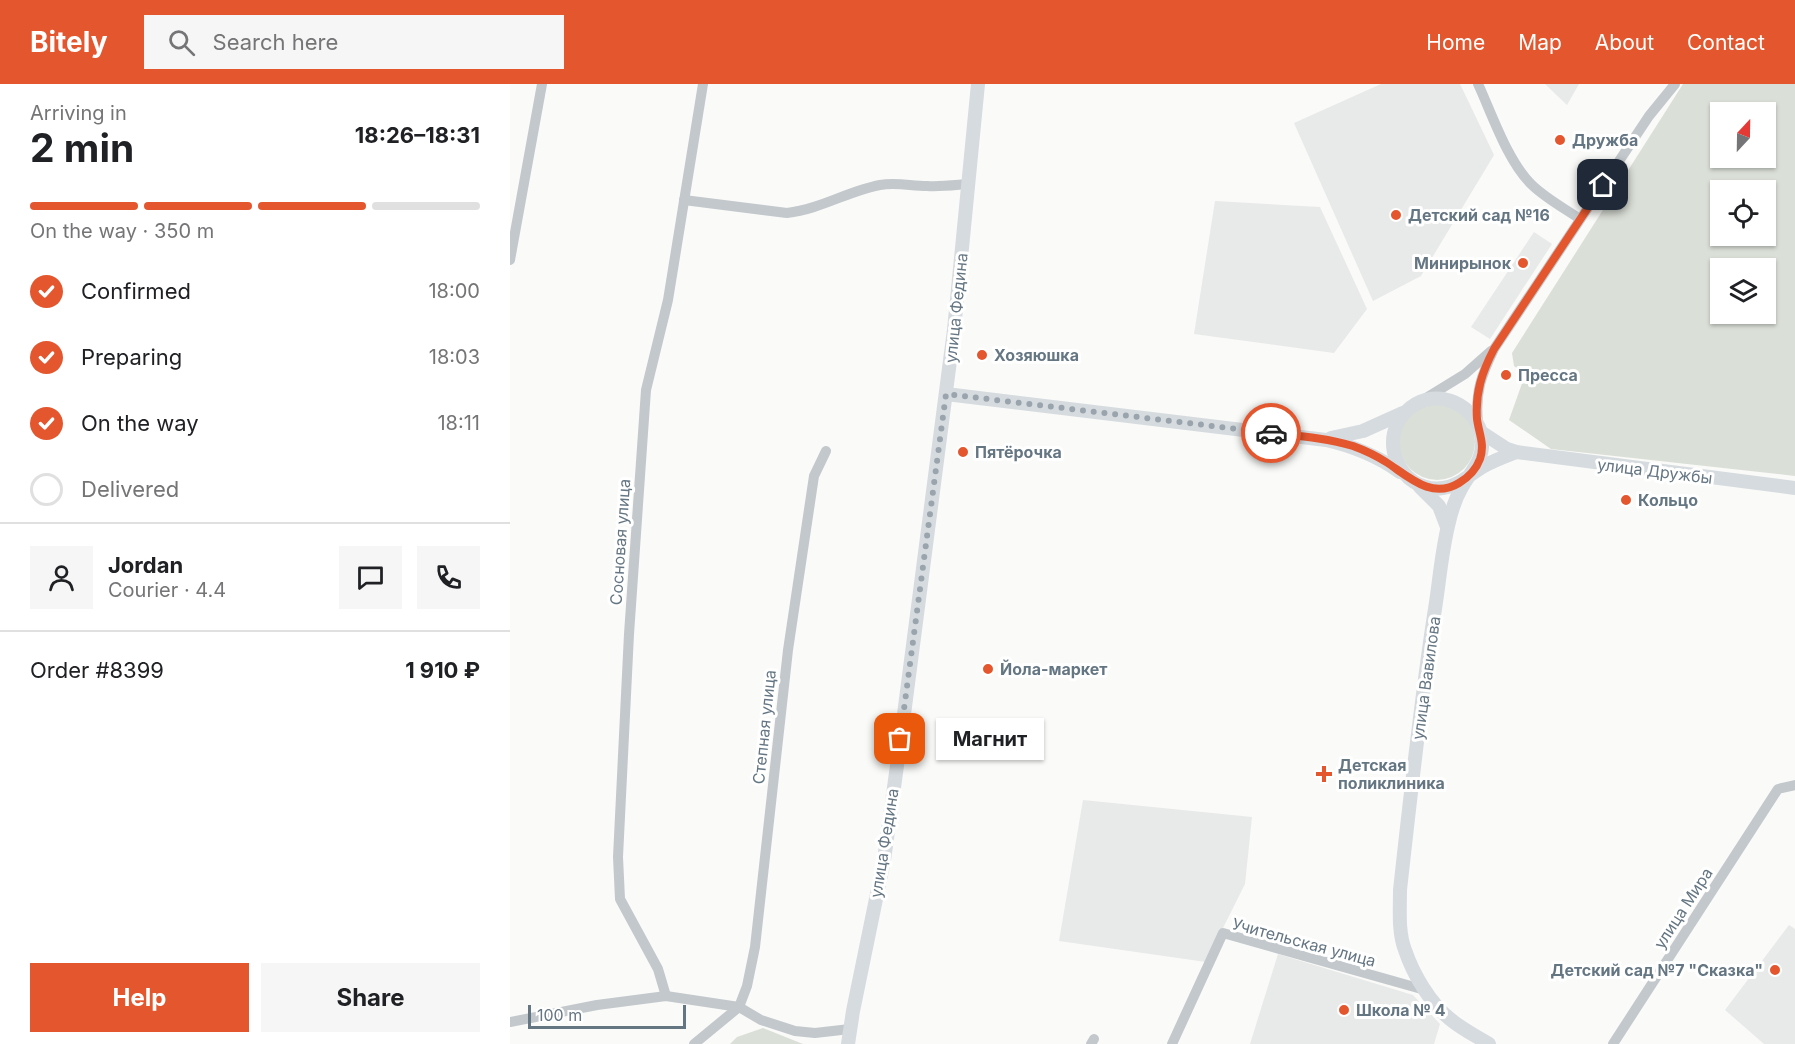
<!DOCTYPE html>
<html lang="en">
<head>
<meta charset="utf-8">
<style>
  body { margin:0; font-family:Inter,sans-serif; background:#f6f6f6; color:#202124; height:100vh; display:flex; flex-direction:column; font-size:22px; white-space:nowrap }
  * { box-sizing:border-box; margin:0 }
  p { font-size:20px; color:#757577 }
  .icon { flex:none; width:33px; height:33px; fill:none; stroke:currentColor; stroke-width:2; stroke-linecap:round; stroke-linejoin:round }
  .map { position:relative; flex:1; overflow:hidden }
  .sheet { display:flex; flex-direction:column; background:#fff; width:510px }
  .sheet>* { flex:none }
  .needle { width:39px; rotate:22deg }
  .fabs { position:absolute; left:1200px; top:18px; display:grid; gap:12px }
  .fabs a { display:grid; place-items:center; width:66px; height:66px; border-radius:0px; background:#fff; box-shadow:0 2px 4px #0004; font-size:30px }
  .scale { position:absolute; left:18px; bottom:15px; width:158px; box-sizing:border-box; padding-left:6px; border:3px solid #657683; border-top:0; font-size:16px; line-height:21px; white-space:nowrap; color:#657683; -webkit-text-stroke:4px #fff; paint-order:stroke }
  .pin { position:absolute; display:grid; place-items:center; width:51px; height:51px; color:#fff; margin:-26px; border-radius:12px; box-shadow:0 3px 9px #0006 }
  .courier { position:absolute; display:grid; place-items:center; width:60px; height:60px; margin:-30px; border:4px solid #e4572e; border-radius:50%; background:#fff; color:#222; box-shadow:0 2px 8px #0007 }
  .bubble { position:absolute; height:42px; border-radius:0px; background:#fff; box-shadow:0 2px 4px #0004; font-size:20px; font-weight:700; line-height:42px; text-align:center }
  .headline em { font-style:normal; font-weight:700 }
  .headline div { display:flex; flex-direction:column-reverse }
  .headline { display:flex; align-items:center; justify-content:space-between; height:102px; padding:0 30px }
  h1 { font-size:39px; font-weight:700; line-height:45px }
  .bar { display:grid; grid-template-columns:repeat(4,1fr); gap:9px 6px; align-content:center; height:72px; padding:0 30px }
  .bar i { height:8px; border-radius:4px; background:#e0e0e0 }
  .bar .selected { background:#e4572e }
  .bar p { grid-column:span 4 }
  .line { display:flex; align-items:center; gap:15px; padding:0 30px; border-top:2px solid #e0e0e0 }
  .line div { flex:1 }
  .round { display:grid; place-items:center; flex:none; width:63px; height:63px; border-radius:0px; background:#f6f6f6 }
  ol { padding:0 30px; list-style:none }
  li { display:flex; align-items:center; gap:18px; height:66px }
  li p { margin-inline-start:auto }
  li .icon { padding:6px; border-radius:50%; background:#e4572e; color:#fff; stroke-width:4 }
  li:last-child { color:#757577 }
  li i { width:33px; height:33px; border:3px solid #e0e0e0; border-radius:50% }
  .cta { display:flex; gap:12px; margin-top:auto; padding:12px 30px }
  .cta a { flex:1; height:69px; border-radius:0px; background:#e4572e; color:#fff; font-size:24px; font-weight:700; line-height:69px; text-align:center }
  .cta a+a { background:#f6f6f6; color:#202124 }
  header { display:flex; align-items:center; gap:36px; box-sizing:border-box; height:84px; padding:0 30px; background:#e4572e; color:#fff }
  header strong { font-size:28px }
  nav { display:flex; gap:33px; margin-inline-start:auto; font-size:21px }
  .search { width:420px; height:54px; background:#f6f6f6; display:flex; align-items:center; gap:15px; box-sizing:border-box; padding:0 21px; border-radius:0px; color:#757577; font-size:22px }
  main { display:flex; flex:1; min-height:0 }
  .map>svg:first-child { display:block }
</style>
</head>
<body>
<header>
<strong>Bitely</strong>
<div class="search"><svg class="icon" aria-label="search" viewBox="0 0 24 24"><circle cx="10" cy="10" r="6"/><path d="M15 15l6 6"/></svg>Search here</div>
<nav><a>Home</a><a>Map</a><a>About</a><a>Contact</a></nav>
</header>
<main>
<section class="sheet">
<div class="headline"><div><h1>2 min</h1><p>Arriving in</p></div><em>18:26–18:31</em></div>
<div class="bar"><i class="selected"></i><i class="selected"></i><i class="selected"></i><i></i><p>On the way · 350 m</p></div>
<ol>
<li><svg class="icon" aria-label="check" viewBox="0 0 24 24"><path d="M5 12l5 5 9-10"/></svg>Confirmed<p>18:00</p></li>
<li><svg class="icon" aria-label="check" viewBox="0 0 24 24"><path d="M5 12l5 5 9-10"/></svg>Preparing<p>18:03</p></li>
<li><svg class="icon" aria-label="check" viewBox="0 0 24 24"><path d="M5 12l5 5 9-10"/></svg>On the way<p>18:11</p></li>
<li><i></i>Delivered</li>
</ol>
<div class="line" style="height:108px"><a class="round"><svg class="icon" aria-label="person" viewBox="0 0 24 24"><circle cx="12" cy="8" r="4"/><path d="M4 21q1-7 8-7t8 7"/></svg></a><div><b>Jordan</b><p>Courier · 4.4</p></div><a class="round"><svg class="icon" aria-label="chat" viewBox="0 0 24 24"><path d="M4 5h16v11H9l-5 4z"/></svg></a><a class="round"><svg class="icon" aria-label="phone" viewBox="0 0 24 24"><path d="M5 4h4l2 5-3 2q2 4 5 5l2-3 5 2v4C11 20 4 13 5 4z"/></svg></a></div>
<div class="line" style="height:78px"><div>Order #8399</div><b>1 910 ₽</b></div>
<div class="cta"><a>Help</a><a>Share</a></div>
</section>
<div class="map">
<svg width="1285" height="960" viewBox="0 0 1285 960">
  <rect width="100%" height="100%" fill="#fafaf8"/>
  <!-- built -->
  <g fill="#e8e9e9">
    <polygon points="871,0 950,0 984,71 911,192 863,217 784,39"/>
    <polygon points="1035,0 1069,0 1057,21"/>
    <polygon points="705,117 810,123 857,225 824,269 684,250"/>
    <polygon points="1024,148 1042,160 980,255 961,243"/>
    <polygon points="573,716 742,733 735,800 696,878 549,857"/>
    <polygon points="1279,841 1285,845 1285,960 1254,960 1215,926"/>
    <polygon points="768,870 903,911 930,940 924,960 740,960"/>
  </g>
  <!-- green -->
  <g fill="#dadfd7" fill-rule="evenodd">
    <path d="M1173,0H1285V392L1041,365L999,336L1015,291L1004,282L1002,269ZM1256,28V74H1210V28ZM1256,106V152H1210V106ZM1256,184V230H1210V184Z"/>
    <circle cx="927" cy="358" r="38"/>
    <polygon points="253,944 293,960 220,960 227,953"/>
  </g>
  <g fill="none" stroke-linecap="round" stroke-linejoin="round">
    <!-- street -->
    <g stroke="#c3c8cc" stroke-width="10">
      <path d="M968,0C982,30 997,76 1021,100C1035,114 1054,124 1070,135"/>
      <path d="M174,116L277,129C311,125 338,107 370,101C386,98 401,102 417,102C430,103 445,101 458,100"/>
      <polyline points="0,176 32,0"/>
      <polyline points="916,314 955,290 981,267"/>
      <path d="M968,339C965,308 971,292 984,265L1139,32L1165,0"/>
      <polyline points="156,912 148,885 110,815 108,773 119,550 136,306 158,216 193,0"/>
      <polyline points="0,938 87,921 156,912 229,923 251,936 285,947 305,949 340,945"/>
      <polyline points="184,960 229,923 237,902 245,863 278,566 304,392 316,367"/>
      <polyline points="581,960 584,955"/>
      <polyline points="662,960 713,849 915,906"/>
      <polyline points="1103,960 1268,705 1285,701"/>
    </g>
    <!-- secondary -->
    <g stroke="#d6dbdf" stroke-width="14">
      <path d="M436,310L816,356C843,362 866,371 890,388"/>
      <polyline points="971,348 997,365 1006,368 1285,404"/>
      <polyline points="821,354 853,347 893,329"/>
      <polyline points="910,403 929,422 937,443"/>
      <polyline points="338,960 343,927 374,776 393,638 444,246 468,0"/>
      <path d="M979,960C966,952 952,945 940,935C920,919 903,890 895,866C888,848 890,826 890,806C900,715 910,623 924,531C929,502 931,471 938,442C941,428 945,415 952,403C961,387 974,376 972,355C968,321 927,302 900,324C865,351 888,410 933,404C950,402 962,388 976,381C985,376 996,372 1006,368"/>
    </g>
  </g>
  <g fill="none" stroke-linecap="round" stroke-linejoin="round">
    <!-- done -->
    <polyline stroke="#99a4ac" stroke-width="6" stroke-dasharray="0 10.8" points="390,655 436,310 761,349"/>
    <!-- route -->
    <path stroke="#e4572e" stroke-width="8" d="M761,349C788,352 816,354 843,362C854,366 865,371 876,378C898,392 921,416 949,399C959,393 966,386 970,375C975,360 969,350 967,335C965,309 972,288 984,265L1093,101"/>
  </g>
  <!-- markers -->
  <g fill="#e4572e" stroke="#fff" stroke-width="2">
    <circle cx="1050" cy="56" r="6"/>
    <circle cx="886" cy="131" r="6"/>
    <circle cx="1013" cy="179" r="6"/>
    <circle cx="472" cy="271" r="6"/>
    <circle cx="996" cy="291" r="6"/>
    <circle cx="453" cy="368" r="6"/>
    <circle cx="1116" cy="416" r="6"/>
    <circle cx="478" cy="585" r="6"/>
    <path d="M811 681h6v6h6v6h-6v6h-6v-6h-6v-6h6z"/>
    <circle cx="1265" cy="886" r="6"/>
    <circle cx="834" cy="926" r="6"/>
  </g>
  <g text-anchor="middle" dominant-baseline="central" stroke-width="6" stroke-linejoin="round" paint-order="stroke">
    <!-- poi labels -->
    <g font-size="16" font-weight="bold" fill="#657683" stroke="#fff" text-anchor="start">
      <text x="1062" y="56">Дружба</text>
      <text x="898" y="131">Детский сад №16</text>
      <text x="1001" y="179" text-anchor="end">Минирынок</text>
      <text x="484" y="271">Хозяюшка</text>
      <text x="1008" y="291">Пресса</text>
      <text x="465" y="368">Пятёрочка</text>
      <text x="1128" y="416">Кольцо</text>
      <text x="490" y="585">Йола-маркет</text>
      <text x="828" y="681">Детская<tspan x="828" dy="18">поликлиника</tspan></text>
      <text x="1253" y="886" text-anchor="end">Детский сад №7 "Сказка"</text>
      <text x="846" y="926">Школа № 4</text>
    </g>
    <!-- street labels -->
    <g font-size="16" fill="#657683" stroke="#fff">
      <text transform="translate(446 224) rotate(-84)">улица Федина</text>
      <text transform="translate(1145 387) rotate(7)">улица Дружбы</text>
      <text transform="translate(110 458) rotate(-86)">Сосновая улица</text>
      <text transform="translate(916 594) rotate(-82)">улица Вавилова</text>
      <text transform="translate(254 643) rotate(-84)">Степная улица</text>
      <text transform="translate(374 759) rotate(-81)">улица Федина</text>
      <text transform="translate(1173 824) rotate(-57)">улица Мира</text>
      <text transform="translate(794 858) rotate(15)">Учительская улица</text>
    </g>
  </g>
</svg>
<div class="fabs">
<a><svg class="needle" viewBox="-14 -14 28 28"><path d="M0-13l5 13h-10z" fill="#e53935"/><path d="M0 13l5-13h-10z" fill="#757577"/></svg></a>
<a><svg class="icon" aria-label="locate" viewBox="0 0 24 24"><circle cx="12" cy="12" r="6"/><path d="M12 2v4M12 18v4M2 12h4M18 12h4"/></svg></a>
<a><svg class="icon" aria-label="layers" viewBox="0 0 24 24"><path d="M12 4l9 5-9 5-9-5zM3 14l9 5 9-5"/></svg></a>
</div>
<div class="scale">100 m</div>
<div class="pin" style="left:390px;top:655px;background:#ea580c"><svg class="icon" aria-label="bag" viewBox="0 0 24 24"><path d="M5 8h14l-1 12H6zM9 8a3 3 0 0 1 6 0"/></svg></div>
<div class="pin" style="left:1093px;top:101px;background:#1f2937"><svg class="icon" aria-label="home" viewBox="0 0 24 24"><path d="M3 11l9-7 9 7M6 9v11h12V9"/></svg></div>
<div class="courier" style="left:761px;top:349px"><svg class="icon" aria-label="car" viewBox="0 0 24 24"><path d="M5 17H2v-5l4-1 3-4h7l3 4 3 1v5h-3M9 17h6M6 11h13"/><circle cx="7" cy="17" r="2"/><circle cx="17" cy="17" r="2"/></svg></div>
<div class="bubble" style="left:426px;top:634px;width:108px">Магнит</div>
</div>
</main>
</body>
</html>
